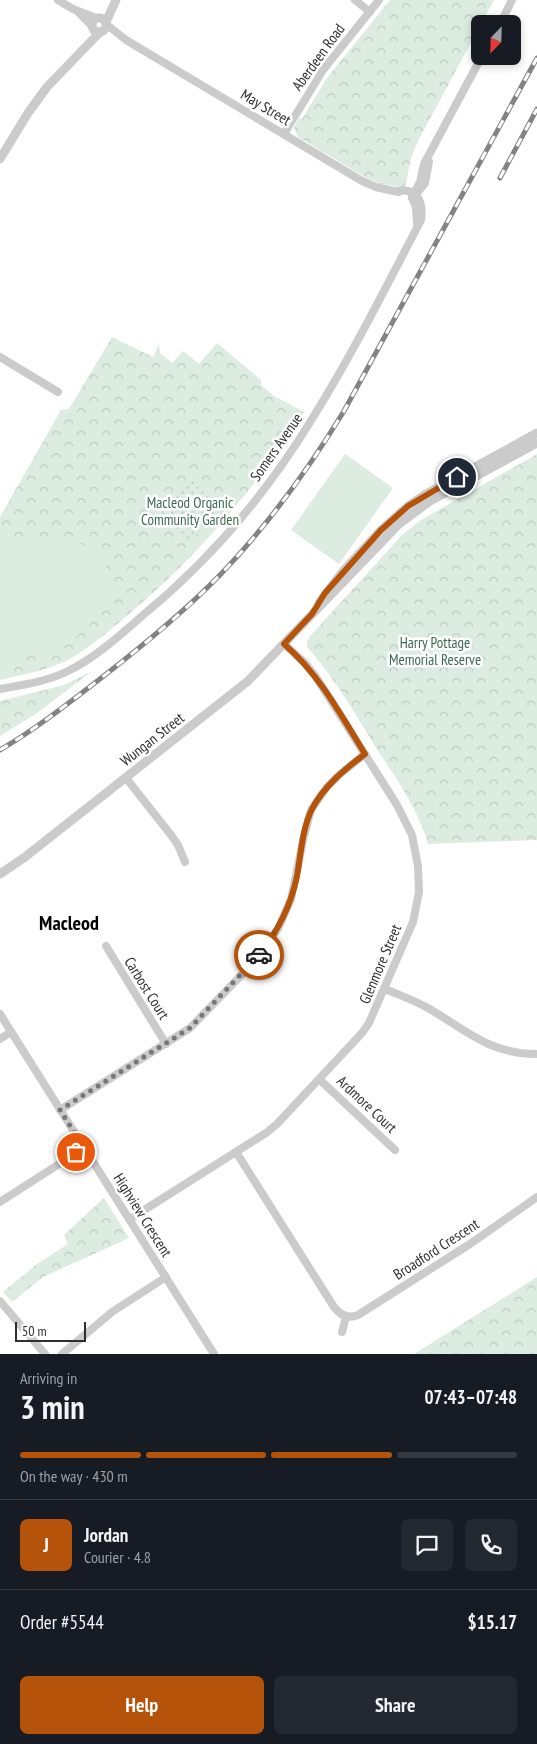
<!DOCTYPE html>
<html lang="en">
<head>
<meta charset="utf-8">
<style>
  body { margin:0; font-family:"PT Sans Narrow",sans-serif; background:#242831; color:#f1f3f6; height:100vh; display:flex; flex-direction:column; font-size:19px; white-space:nowrap }
  * { box-sizing:border-box; margin:0 }
  p { font-size:16px; color:#9ea1a6 }
  .icon { flex:none; width:28px; height:28px; fill:none; stroke:currentColor; stroke-width:2; stroke-linecap:round; stroke-linejoin:round }
  .map { position:relative; height:1354px; overflow:hidden }
  .details { display:flex; flex-direction:column; background:#171b24; flex:1 }
  .details>* { flex:none }
  .needle { width:32px; rotate:203deg }
  .buttons { position:absolute; left:471px; top:15px; display:grid; gap:10px }
  .buttons a { display:grid; place-items:center; width:50px; height:50px; border-radius:8px; background:#171b24; box-shadow:0 2px 8px #0003; font-size:25px }
  .scale { position:absolute; left:15px; bottom:12px; width:71px; box-sizing:border-box; padding-left:5px; border:2px solid #2e2e2e; border-top:0; font-size:14px; line-height:18px; white-space:nowrap; color:#2e2e2e; -webkit-text-stroke:4px #fff; paint-order:stroke }
  .pin { position:absolute; display:grid; place-items:center; width:42px; height:42px; color:#fff; margin:-21px; border:2px solid #fff; border-radius:50%; box-shadow:0 1px 5px #0007 }
  .courier { position:absolute; display:grid; place-items:center; width:50px; height:50px; margin:-25px; border:4px solid #b45309; border-radius:50%; background:#fff; color:#222; box-shadow:0 1px 6px #0007 }
  .head em { font-style:normal; font-weight:800 }
  .head div { display:flex; flex-direction:column-reverse }
  .head { display:flex; align-items:center; justify-content:space-between; height:85px; padding:0 20px }
  h1 { font-size:32px; font-weight:800; line-height:38px }
  .bar { display:grid; grid-template-columns:repeat(4,1fr); gap:8px 5px; align-content:center; height:60px; padding:0 20px }
  .bar i { height:6px; border-radius:4px; background:#363941 }
  .bar .current { background:#b45309 }
  .bar p { grid-column:span 4 }
  .line { display:flex; align-items:center; gap:12px; padding:0 20px; border-top:1px solid #363941 }
  .line div { flex:1 }
  .round { display:grid; place-items:center; flex:none; width:52px; height:52px; border-radius:8px; background:#242831 }
  .button { display:flex; gap:10px; margin-top:auto; padding:10px 20px }
  .button a { flex:1; height:58px; border-radius:8px; background:#b45309; color:#fff; font-size:20px; font-weight:800; line-height:58px; text-align:center }
  .button a+a { background:#242831; color:#f1f3f6 }
  .map>svg:first-child { display:block }
</style>
</head>
<body>
<div class="map">
<svg width="537" height="1354" viewBox="0 0 537 1354">
  <defs>
    <pattern id="park-crowns" width="20" height="18" patternUnits="userSpaceOnUse" patternTransform="scale(1.25)"><rect width="20" height="18" fill="#dcece1"/><path d="M2 6a3 3 0 1 1 6 0M12 15a3 3 0 1 1 6 0" fill="none" stroke="#bdcbc1"/></pattern>
    <pattern id="garden-dots" width="8" height="8" patternUnits="userSpaceOnUse" patternTransform="scale(1.25)"><rect width="8" height="8" fill="#dcece1"/><path d="M2 2h.1M6 6h.1" fill="none" stroke="#bdcbc1" stroke-width="1.8" stroke-linecap="round"/></pattern>
  </defs>
  <rect width="100%" height="100%" fill="#fff"/>
  <!-- park -->
  <g fill="url(#park-crowns)">
    <polygon points="390,0 494,0 419,139 411,158 405,188 382,184 368,179 298,137 294,128 299,118 302,119 327,78"/>
    <path d="M112,337L153,357L159,344L160,353L172,363L183,351L199,364L217,343L261,380V385L274,396L304,412C258,485 201,552 136,608C116,625 95,644 73,657C51,670 24,674 0,680V517L61,410L69,409Z"/>
    <path d="M537,454V840L428,844C418,808 395,777 375,746C354,712 334,677 307,647V642L311,635L402,535L421,520Z"/>
    <polygon points="92,671 37,713 0,736 0,701 64,685"/>
    <polygon points="104,1198 129,1238 43,1277 12,1302 3,1292 37,1264 68,1244 64,1235"/>
    <polygon points="537,1277 537,1354 414,1354"/>
  </g>
  <!-- garden -->
  <polygon fill="url(#garden-dots)" points="196,478 223,512 187,543 159,509"/>
  <!-- pitch -->
  <g fill="#dcece1">
    <polygon points="345,454 393,488 339,564 291,530"/>
    <path d="M37,538C48,538 61,537 71,540C84,544 94,551 102,562C106,567 110,572 110,579C114,607 82,635 60,646L0,662V543Z"/>
  </g>
  <g fill="none" stroke-linecap="round" stroke-linejoin="round">
    <!-- minor -->
    <g stroke="#cbcbcb" stroke-width="8">
      <polyline points="58,0 73,9 96,18"/>
      <polyline points="355,0 370,12"/>
      <polyline points="79,13 92,26"/>
      <polyline points="106,24 126,40 362,181 376,187 398,192"/>
      <polyline points="500,24 512,0"/>
      <polyline points="284,134 323,70 379,0"/>
      <polyline points="412,197 420,182 424,164 482,56"/>
      <polyline points="412,198 416,207 417,223"/>
      <polyline points="413,198 425,183 429,162"/>
      <polyline points="0,357 58,392"/>
      <path d="M0,689C22,685 45,682 66,672C94,659 119,636 142,616C209,561 267,493 312,419C352,355 386,287 421,220C423,209 421,193 408,191C404,190 399,191 395,191"/>
      <polyline points="126,778 171,835 178,845 185,862"/>
      <polyline points="106,946 166,1044"/>
      <path d="M385,989C399,995 414,1000 428,1008C466,1030 489,1054 537,1054"/>
      <polyline points="0,1014 214,1354"/>
      <polyline points="0,1039 11,1032"/>
      <polyline points="319,1079 395,1150"/>
      <polyline points="60,1110 190,1028 257,959 278,929 291,899 304,836 311,810 327,787 339,775 365,754"/>
      <path d="M236,1152L334,1307C340,1315 348,1319 358,1315L470,1244L537,1197"/>
      <polyline points="0,1202 84,1148"/>
      <polyline points="130,1219 266,1133 277,1124 362,1033 369,1023 413,922 419,892 418,866 412,835 397,805 316,677 305,663 284,644"/>
      <polyline points="0,1301 45,1354"/>
      <polyline points="342,1332 346,1317"/>
      <polyline points="62,1354 112,1312 166,1277"/>
    </g>
    <!-- tertiary -->
    <g stroke="#cbcbcb" stroke-width="9">
      <circle cx="99" cy="25" r="7"/>
      <polyline points="106,22 116,0"/>
      <polyline points="0,159 28,113 47,87 100,32"/>
      <polyline points="319,603 344,570 381,530 408,506 426,494 537,433"/>
      <polyline points="0,874 25,857 248,681 399,524 430,501 537,443"/>
    </g>
    <!-- rail casing -->
    <g stroke="#838383" stroke-width="5">
      <g id="rail">
        <polyline points="500,178 537,109"/>
        <path d="M0,750C34,730 65,706 96,682C140,648 182,614 220,575C268,525 308,470 344,411L537,58"/>
      </g>
    </g>
    <!-- rail -->
    <use href="#rail" stroke="#fff" stroke-width="3" stroke-dasharray="9" stroke-linecap="butt"/>
  </g>
  <g fill="none" stroke-linecap="round" stroke-linejoin="round">
    <!-- done -->
    <polyline stroke="#777" stroke-width="5" stroke-dasharray="0 9" points="76,1152 84,1148 60,1110 190,1028 259,955"/>
    <!-- route -->
    <path stroke="#b45309" stroke-width="6" d="M259,955C278,931 291,906 297,876C301,854 302,829 312,809C324,786 345,769 365,754C341,715 319,674 284,644L312,614L325,593L381,530L408,506L457,477"/>
  </g>
  <g text-anchor="middle" dominant-baseline="central" stroke-width="5" stroke-linejoin="round" paint-order="stroke">
    <!-- street labels -->
    <g font-size="15" fill="#2e2e2e" stroke="#fff">
      <text transform="translate(318 57) rotate(-54)">Aberdeen Road</text>
      <text transform="translate(266 107) rotate(31)">May Street</text>
      <text transform="translate(276 447) rotate(-55)">Somers Avenue</text>
      <text transform="translate(152 739) rotate(-38)">Wungan Street</text>
      <text transform="translate(380 964) rotate(-67)">Glenmore Street</text>
      <text transform="translate(147 988) rotate(58)">Carbost Court</text>
      <text transform="translate(367 1104) rotate(43)">Ardmore Court</text>
      <text transform="translate(143 1215) rotate(58)">Highview Crescent</text>
      <text transform="translate(436 1249) rotate(-33)">Broadford Crescent</text>
    </g>
    <!-- park labels -->
    <g font-size="15" fill="#3c6a4f" stroke="#fff">
      <text x="190" y="502">Macleod Organic<tspan x="190" dy="17">Community Garden</tspan></text>
      <text x="435" y="642">Harry Pottage<tspan x="435" dy="17">Memorial Reserve</tspan></text>
    </g>
    <!-- district labels -->
    <g font-size="20" font-weight="bold" fill="#000" stroke="#fff">
      <text x="69" y="923">Macleod</text>
    </g>
  </g>
</svg>
<div class="buttons">
<a><svg class="needle" viewBox="-14 -14 28 28"><path d="M0-13l5 13h-10z" fill="#e53935"/><path d="M0 13l5-13h-10z" fill="#9ea1a6"/></svg></a>
</div>
<div class="scale">50 m</div>
<div class="pin" style="left:76px;top:1152px;background:#ea580c"><svg class="icon" aria-label="bag" viewBox="0 0 24 24"><path d="M5 8h14l-1 12H6zM9 8a3 3 0 0 1 6 0"/></svg></div>
<div class="pin" style="left:457px;top:477px;background:#1f2937"><svg class="icon" aria-label="home" viewBox="0 0 24 24"><path d="M3 11l9-7 9 7M6 9v11h12V9"/></svg></div>
<div class="courier" style="left:259px;top:955px"><svg class="icon" aria-label="car" viewBox="0 0 24 24"><path d="M5 17H2v-5l4-1 3-4h7l3 4 3 1v5h-3M9 17h6M6 11h13"/><circle cx="7" cy="17" r="2"/><circle cx="17" cy="17" r="2"/></svg></div>
</div>
<section class="details">
<div class="head"><div><h1>3 min</h1><p>Arriving in</p></div><em>07:43–07:48</em></div>
<div class="bar"><i class="current"></i><i class="current"></i><i class="current"></i><i></i><p>On the way · 430 m</p></div>
<div class="line" style="height:90px"><b class="round" style="background:#b45309;color:#fff">J</b><div><b>Jordan</b><p>Courier · 4.8</p></div><a class="round"><svg class="icon" aria-label="chat" viewBox="0 0 24 24"><path d="M4 5h16v11H9l-5 4z"/></svg></a><a class="round"><svg class="icon" aria-label="phone" viewBox="0 0 24 24"><path d="M5 4h4l2 5-3 2q2 4 5 5l2-3 5 2v4C11 20 4 13 5 4z"/></svg></a></div>
<div class="line" style="height:65px"><div>Order #5544</div><b>$15.17</b></div>
<div class="button"><a>Help</a><a>Share</a></div>
</section>
</body>
</html>
